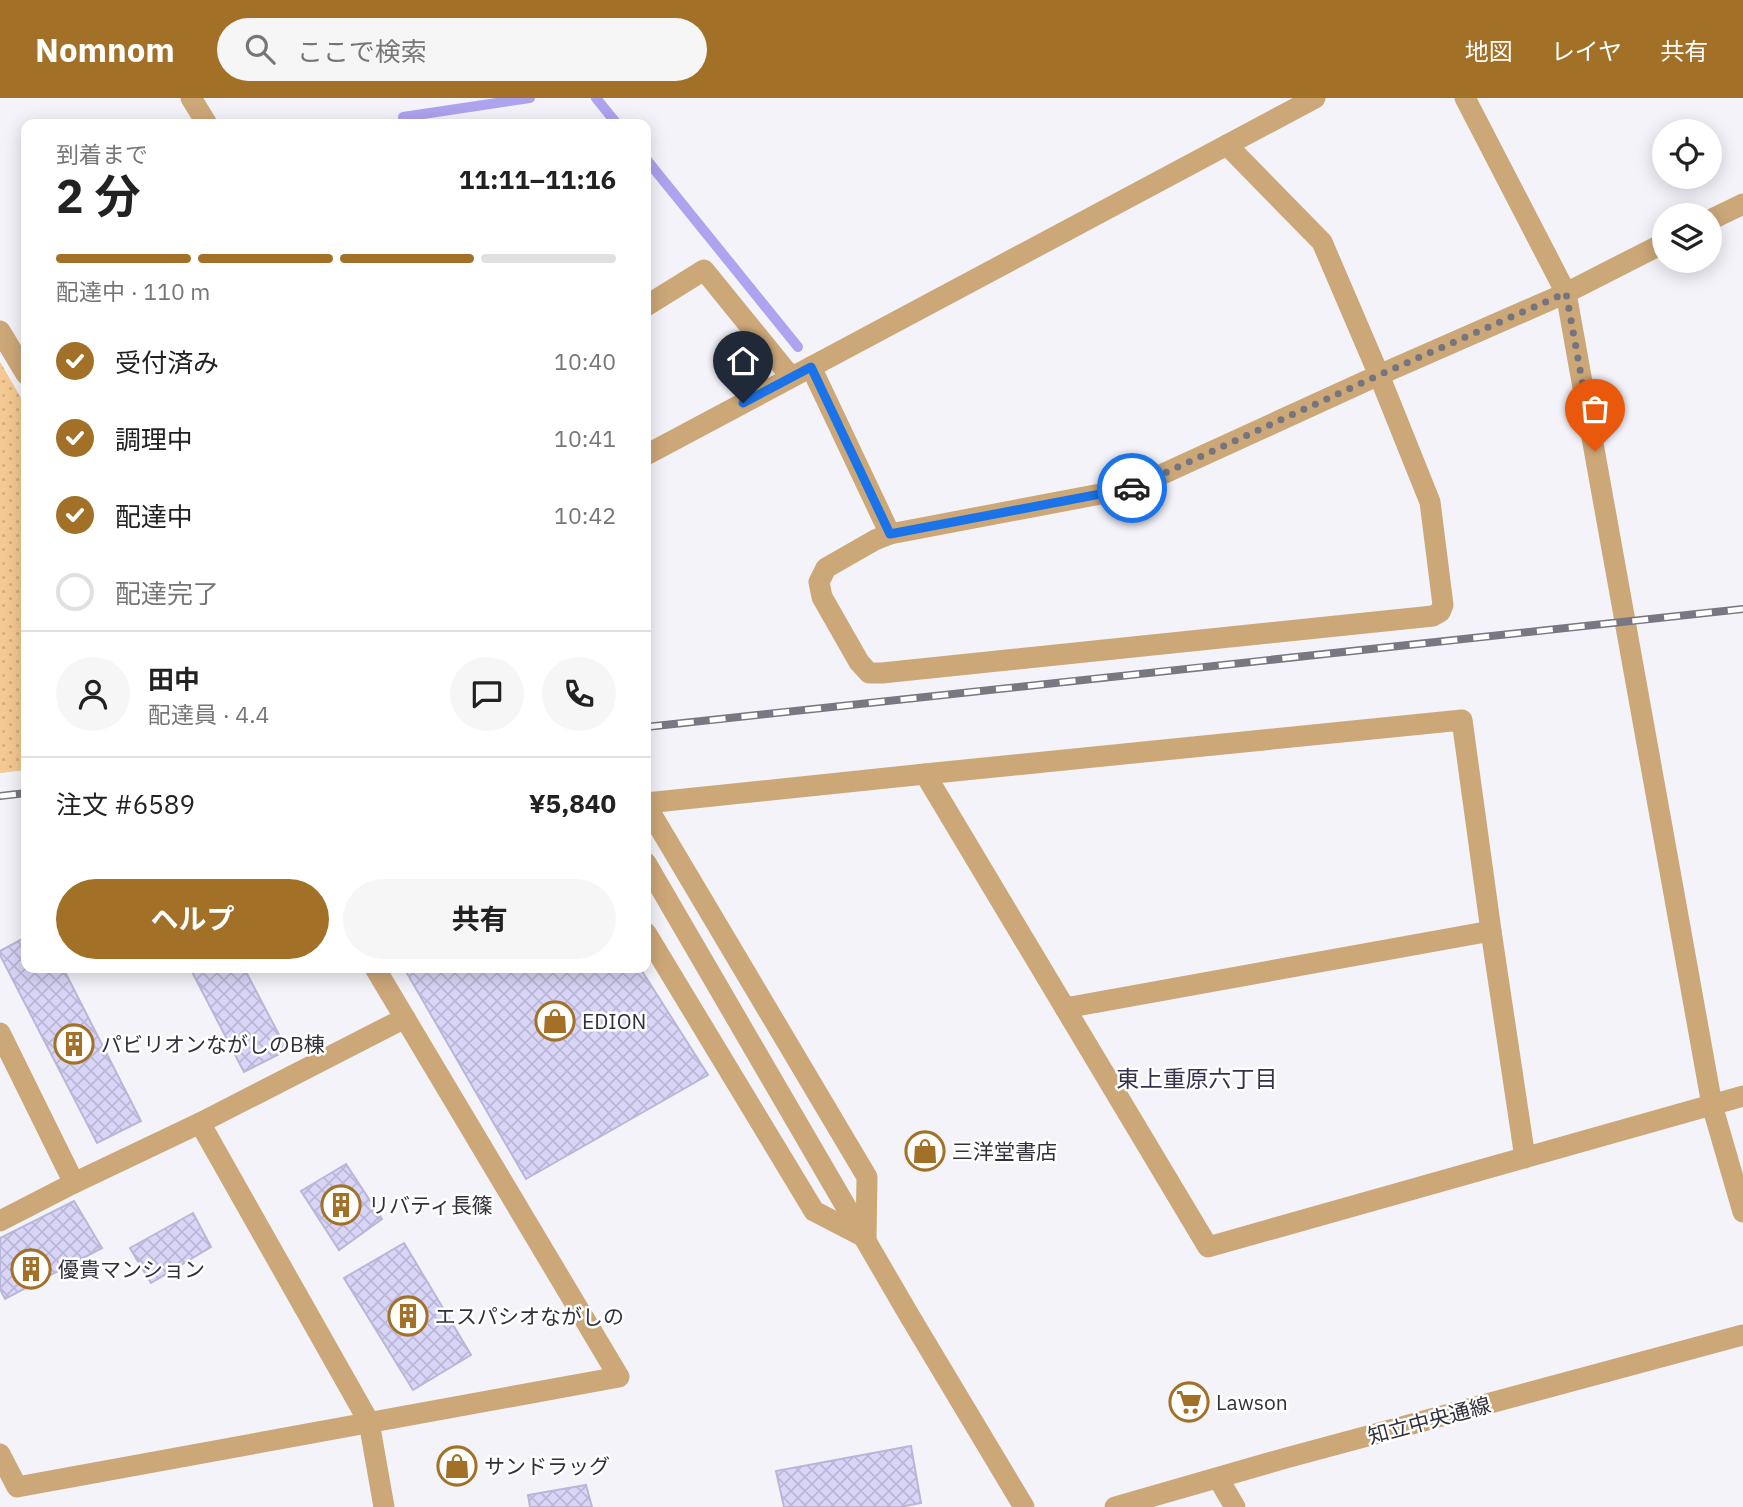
<!DOCTYPE html>
<html lang="ja">
<head>
<meta charset="utf-8">
<style>
  body { margin:0; font-family:"IBM Plex Sans","Noto Sans JP",sans-serif; background:#f6f6f6; color:#222; height:100vh; display:flex; flex-direction:column; font-size:26px; white-space:nowrap }
  * { box-sizing:border-box; margin:0 }
  p { font-size:23px; color:#767676 }
  .icon { flex:none; width:38px; height:38px; fill:none; stroke:currentColor; stroke-width:2; stroke-linecap:round; stroke-linejoin:round }
  .map { position:relative; flex:1; overflow:hidden }
  .side { position:absolute; left:21px; top:21px; width:630px; height:854px; display:flex; flex-direction:column; background:#fff; border-radius:14px; box-shadow:0 4px 18px #0003 }
  .side>* { flex:none }
  .fabs { position:absolute; left:1652px; top:21px; display:grid; gap:14px }
  .fabs a { display:grid; place-items:center; width:70px; height:70px; border-radius:50%; background:#fff; box-shadow:0 4px 18px #0003; font-size:35px }
  .pin { position:absolute; display:grid; place-items:center; width:60px; height:60px; color:#fff; margin:-72px -30px; border-radius:50% 50% 50% 0; rotate:-45deg; box-shadow:0 0 7px #0007 }
  .pin .icon { rotate:45deg }
  .courier { position:absolute; display:grid; place-items:center; width:70px; height:70px; margin:-35px; border:5px solid #1a73e8; border-radius:50%; background:#fff; color:#222; box-shadow:0 2px 9px #0007 }
  .overview em { font-style:normal; font-weight:700 }
  .overview div { display:flex; flex-direction:column-reverse }
  .overview { display:flex; align-items:center; justify-content:space-between; height:119px; padding:0 35px }
  h1 { font-size:46px; font-weight:700; line-height:52px }
  .bar { display:grid; grid-template-columns:repeat(4,1fr); gap:10px 7px; align-content:center; height:84px; padding:0 35px }
  .bar i { height:9px; border-radius:5px; background:#e0e0e0 }
  .bar .active { background:#a27026 }
  .bar p { grid-column:span 4 }
  .line { display:flex; align-items:center; gap:18px; padding:0 35px; border-top:2px solid #e0e0e0 }
  .line div { flex:1 }
  .round { display:grid; place-items:center; flex:none; width:74px; height:74px; border-radius:37px; background:#f6f6f6 }
  ol { padding:0 35px; list-style:none }
  li { display:flex; align-items:center; gap:21px; height:77px }
  li p { margin-inline-start:auto }
  li .icon { padding:7px; border-radius:50%; background:#a27026; color:#fff; stroke-width:4 }
  li:last-child { color:#767676 }
  li i { width:38px; height:38px; border:4px solid #e0e0e0; border-radius:50% }
  .cta { display:flex; gap:14px; margin-top:auto; padding:14px 35px }
  .cta a { flex:1; height:80px; border-radius:42px; background:#a27026; color:#fff; font-size:28px; font-weight:700; line-height:80px; text-align:center }
  .cta a+a { background:#f6f6f6; color:#222 }
  header { display:flex; align-items:center; gap:42px; box-sizing:border-box; height:98px; padding:0 35px; background:#a27026; color:#fff }
  header strong { font-size:33px }
  nav { display:flex; gap:38px; margin-inline-start:auto; font-size:24px }
  .search { width:490px; height:63px; background:#f6f6f6; display:flex; align-items:center; gap:18px; box-sizing:border-box; padding:0 24px; border-radius:38px; color:#767676; font-size:26px }
  .map>svg:first-child { display:block }
</style>
</head>
<body>
<header>
<strong>Nomnom</strong>
<div class="search"><svg class="icon" aria-label="search" viewBox="0 0 24 24"><circle cx="10" cy="10" r="6"/><path d="M15 15l6 6"/></svg>ここで検索</div>
<nav><a>地図</a><a>レイヤ</a><a>共有</a></nav>
</header>
<div class="map">
<svg width="1743" height="1409" viewBox="0 0 1743 1409">
  <defs>
    <pattern id="park-dots" width="8" height="8" patternUnits="userSpaceOnUse" patternTransform="scale(1.75)"><rect width="8" height="8" fill="#f5c992"/><path d="M2 2h.1M6 6h.1" fill="none" stroke="#d2ad7f" stroke-width="1.8" stroke-linecap="round"/></pattern>
    <pattern id="building-cross-hatch" width="8" height="8" patternUnits="userSpaceOnUse" patternTransform="scale(1.75)"><rect width="8" height="8" fill="#d8d5f8"/><path d="M0 0l8 8M0 8l8-8" fill="none" stroke="#bab7d6"/></pattern>
  </defs>
  <rect width="100%" height="100%" fill="#f4f3fa"/>
  <!-- park -->
  <polygon fill="url(#park-dots)" points="0,264 26,308 26,672 0,675"/>
  <g fill="none" stroke-linecap="round" stroke-linejoin="round">
    <!-- stream -->
    <g stroke="#ada3ef" stroke-width="10">
      <polyline points="596,0 617,26"/>
      <polyline points="403,19 530,0"/>
      <polyline points="646,61 798,249"/>
    </g>
  </g>
  <!-- building -->
  <g fill="url(#building-cross-hatch)" stroke="#b9b6d8" stroke-width="2">
    <polygon points="26,839 26,870 63,870 141,1023 97,1045 0,857 0,853"/>
    <polygon points="190,870 244,870 287,952 244,974"/>
    <polygon points="404,870 640,870 708,977 526,1081"/>
    <polygon points="346,1066 382,1121 339,1152 301,1093"/>
    <polygon points="74,1103 102,1150 5,1201 0,1191 0,1140"/>
    <polygon points="193,1115 211,1149 151,1185 130,1150"/>
    <polygon points="404,1145 471,1257 413,1292 344,1180"/>
    <polygon points="911,1348 921,1405 900,1409 784,1409 776,1373"/>
    <polygon points="586,1387 592,1409 530,1409 528,1397"/>
  </g>
  <g fill="none" stroke-linecap="round" stroke-linejoin="round">
    <!-- minor -->
    <g stroke="#cca778" stroke-width="21">
      <polyline points="191,0 207,26"/>
      <polyline points="1465,0 1566,195 1712,1007 1743,1114"/>
      <polyline points="1227,47 1322,144 1379,277 1430,404 1443,507 1440,514 1433,518 882,575 869,575 859,564 822,499 819,484 826,470 875,442 890,436 1132,390 1379,277 1566,195 1664,145"/>
      <polyline points="1710,122 1743,106"/>
      <polyline points="646,208 704,172 791,279"/>
      <polyline points="0,233 26,276"/>
      <polyline points="811,269 890,436"/>
      <polyline points="646,357 1315,0"/>
      <polyline points="646,705 925,676"/>
      <polyline points="646,707 867,1079 866,1140 814,1113 646,835"/>
      <polyline points="646,765 909,1217 1024,1409"/>
      <polyline points="1065,910 1491,833"/>
      <polyline points="0,935 74,1085"/>
      <polyline points="200,1025 369,1324 384,1409"/>
      <polyline points="1525,1060 1491,833 1462,622 925,676 1208,1149 1743,998"/>
      <polyline points="0,1123 74,1085 200,1025 405,920"/>
      <polyline points="0,1356 17,1389 619,1279 375,870"/>
      <polyline points="1218,1380 1235,1409"/>
      <polyline points="1115,1409 1286,1360 1743,1237"/>
    </g>
    <!-- rail casing -->
    <g stroke="#787782" stroke-width="8">
      <g id="rail">
        <polyline points="646,629 1743,511"/>
        <polyline points="0,698 26,695"/>
      </g>
    </g>
    <!-- rail -->
    <use href="#rail" stroke="#fff" stroke-width="5" stroke-dasharray="16" stroke-linecap="butt"/>
  </g>
  <g fill="none" stroke-linecap="round" stroke-linejoin="round">
    <!-- done -->
    <polyline stroke="#75747f" stroke-width="7" stroke-dasharray="0 12.6" points="1132,390 1379,277 1566,195 1595,353"/>
    <!-- route -->
    <polyline stroke="#1a73e8" stroke-width="9" points="743,305 811,269 890,436 1132,390"/>
  </g>
  <!-- icons -->
  <defs>
    <g id="shop-ring" transform="scale(2.0125)"><circle r="9.5" fill="#fff" stroke="#a27026" stroke-width="1.5"/><path d="M-5-2.5h2.3a2.7 3.5 0 0 1 5.4 0H5L5.5 6h-11ZM-1.5-2.5h3a1.5 2.3 0 0 0-3 0Z" fill="#a27026"/></g>
    <g id="building-ring" transform="scale(2.0125)"><circle r="9.5" fill="#fff" stroke="#a27026" stroke-width="1.5"/><path d="M-4-6H4V6H1V3H-1V6H-4ZM-2.5-4.3h1.7v1.8h-1.7ZM.8-4.3h1.7v1.8H.8ZM-2.5-1h1.7V.8h-1.7ZM.8-1h1.7V.8H.8Z" fill="#a27026"/></g>
    <g id="supermarket-ring" transform="scale(2.0125)"><circle r="9.5" fill="#fff" stroke="#a27026" stroke-width="1.5"/><path d="M-6-5.5h2.5l.6 2H6L4.5 2H-2.5L-4.4-4H-6ZM-1.5 3.2a1.3 1.3 0 1 0 .1 0ZM3 3.2a1.3 1.3 0 1 0 .1 0Z" fill="#a27026"/></g>
  </defs>
  <g fill-rule="evenodd">
    <use href="#shop-ring" x="555" y="923"/>
    <use href="#building-ring" x="74" y="946"/>
    <use href="#shop-ring" x="925" y="1053"/>
    <use href="#building-ring" x="341" y="1107"/>
    <use href="#building-ring" x="31" y="1171"/>
    <use href="#building-ring" x="408" y="1218"/>
    <use href="#supermarket-ring" x="1189" y="1304"/>
    <use href="#shop-ring" x="457" y="1368"/>
  </g>
  <g text-anchor="middle" dominant-baseline="central" stroke-width="5" stroke-linejoin="round" paint-order="stroke">
    <!-- poi labels -->
    <g font-size="21" fill="#31303d" stroke="#fff" text-anchor="start">
      <text x="582" y="923">EDION</text>
      <text x="101" y="946">パビリオンながしのB棟</text>
      <text x="952" y="1053">三洋堂書店</text>
      <text x="368" y="1107">リバティ長篠</text>
      <text x="58" y="1171">優貴マンション</text>
      <text x="435" y="1218">エスパシオながしの</text>
      <text x="1216" y="1304">Lawson</text>
      <text x="484" y="1368">サンドラッグ</text>
    </g>
    <!-- street labels -->
    <g font-size="21" fill="#31303d" stroke="#fff">
      <text transform="translate(1429 1322) rotate(-15)">知立中央通線</text>
    </g>
    <!-- neighbourhood labels -->
    <g font-size="23" fill="#36324e" stroke="#fff">
      <text x="1197" y="980">東上重原六丁目</text>
    </g>
  </g>
</svg>
<div class="fabs">
<a><svg class="icon" aria-label="locate" viewBox="0 0 24 24"><circle cx="12" cy="12" r="6"/><path d="M12 2v4M12 18v4M2 12h4M18 12h4"/></svg></a>
<a><svg class="icon" aria-label="layers" viewBox="0 0 24 24"><path d="M12 4l9 5-9 5-9-5zM3 14l9 5 9-5"/></svg></a>
</div>
<div class="pin" style="left:1595px;top:353px;background:#ea580c"><svg class="icon" aria-label="bag" viewBox="0 0 24 24"><path d="M5 8h14l-1 12H6zM9 8a3 3 0 0 1 6 0"/></svg></div>
<div class="pin" style="left:743px;top:305px;background:#1f2937"><svg class="icon" aria-label="home" viewBox="0 0 24 24"><path d="M3 11l9-7 9 7M6 9v11h12V9"/></svg></div>
<div class="courier" style="left:1132px;top:390px"><svg class="icon" aria-label="car" viewBox="0 0 24 24"><path d="M5 17H2v-5l4-1 3-4h7l3 4 3 1v5h-3M9 17h6M6 11h13"/><circle cx="7" cy="17" r="2"/><circle cx="17" cy="17" r="2"/></svg></div>
<section class="side">
<div class="overview"><div><h1>2 分</h1><p>到着まで</p></div><em>11:11–11:16</em></div>
<div class="bar"><i class="active"></i><i class="active"></i><i class="active"></i><i></i><p>配達中 · 110 m</p></div>
<ol>
<li><svg class="icon" aria-label="check" viewBox="0 0 24 24"><path d="M5 12l5 5 9-10"/></svg>受付済み<p>10:40</p></li>
<li><svg class="icon" aria-label="check" viewBox="0 0 24 24"><path d="M5 12l5 5 9-10"/></svg>調理中<p>10:41</p></li>
<li><svg class="icon" aria-label="check" viewBox="0 0 24 24"><path d="M5 12l5 5 9-10"/></svg>配達中<p>10:42</p></li>
<li><i></i>配達完了</li>
</ol>
<div class="line" style="height:126px"><a class="round"><svg class="icon" aria-label="person" viewBox="0 0 24 24"><circle cx="12" cy="8" r="4"/><path d="M4 21q1-7 8-7t8 7"/></svg></a><div><b>田中</b><p>配達員 · 4.4</p></div><a class="round"><svg class="icon" aria-label="chat" viewBox="0 0 24 24"><path d="M4 5h16v11H9l-5 4z"/></svg></a><a class="round"><svg class="icon" aria-label="phone" viewBox="0 0 24 24"><path d="M5 4h4l2 5-3 2q2 4 5 5l2-3 5 2v4C11 20 4 13 5 4z"/></svg></a></div>
<div class="line" style="height:91px"><div>注文 #6589</div><b>¥5,840</b></div>
<div class="cta"><a>ヘルプ</a><a>共有</a></div>
</section>
</div>
</body>
</html>
